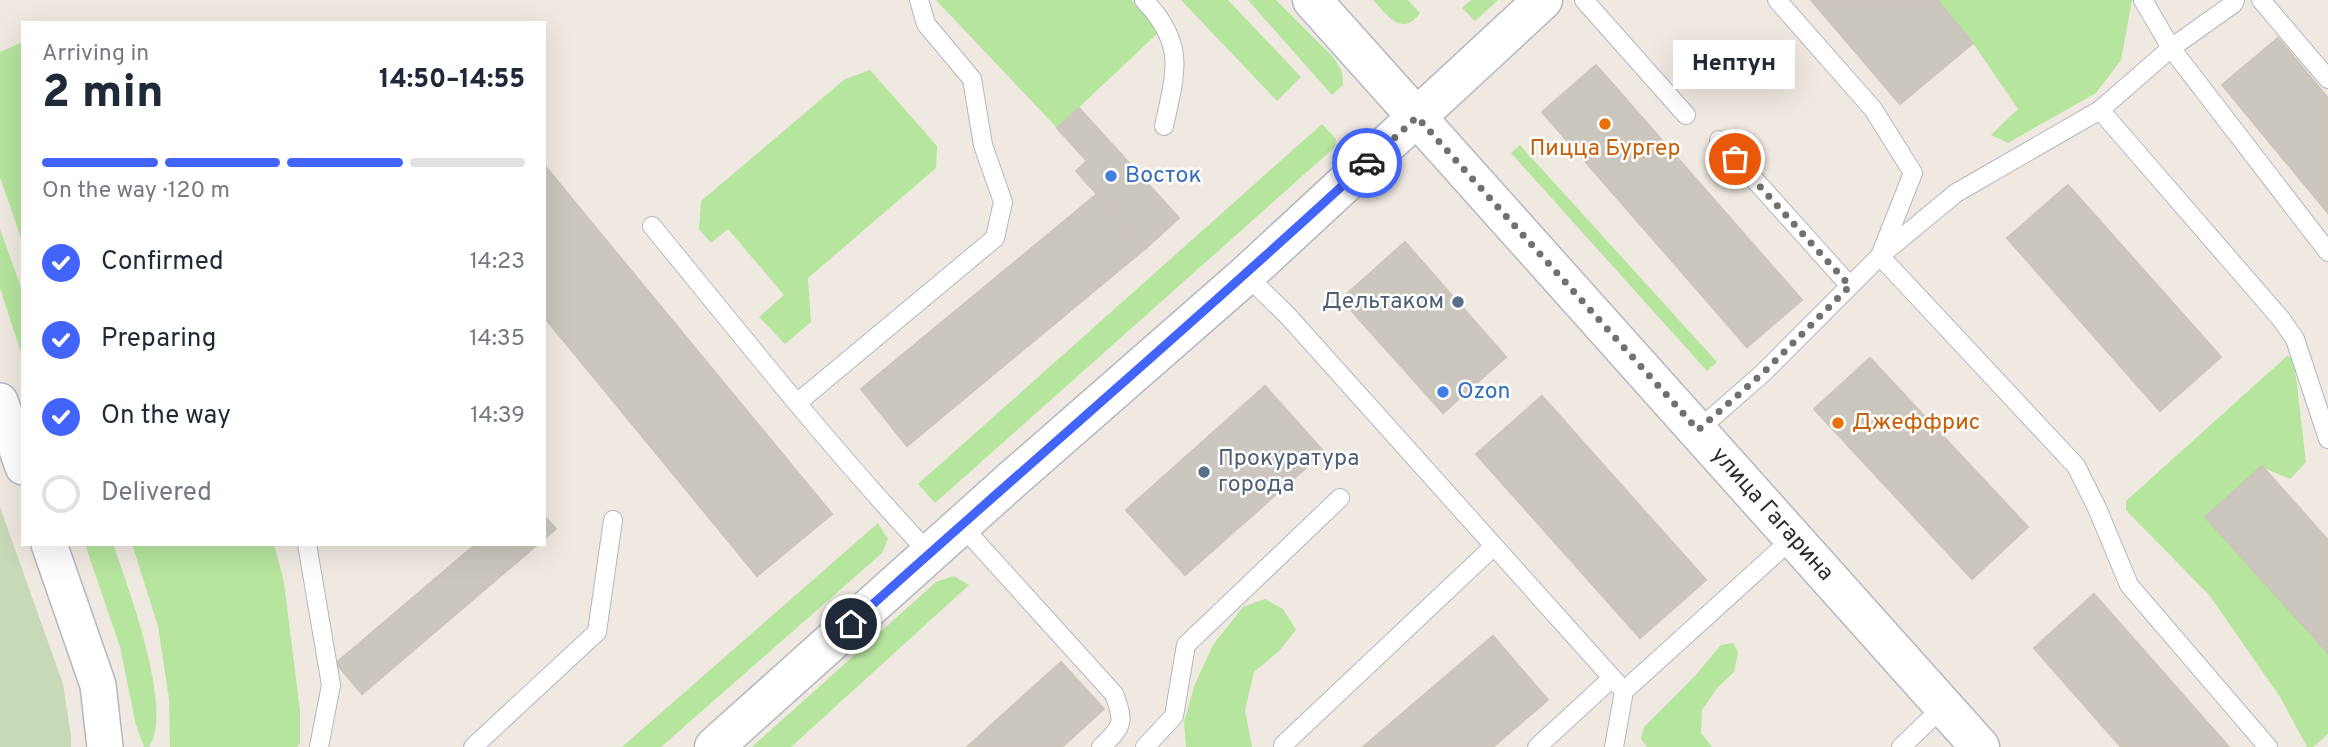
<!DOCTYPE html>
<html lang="en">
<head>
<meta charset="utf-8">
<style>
  body { margin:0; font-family:Overpass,sans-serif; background:#f2f2f3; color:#1f2937; height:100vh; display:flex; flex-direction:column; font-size:26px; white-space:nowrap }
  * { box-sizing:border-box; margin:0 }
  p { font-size:23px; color:#747a83 }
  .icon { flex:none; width:38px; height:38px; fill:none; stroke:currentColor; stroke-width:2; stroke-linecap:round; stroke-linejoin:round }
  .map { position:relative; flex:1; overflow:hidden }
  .side { position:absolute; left:21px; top:21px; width:525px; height:525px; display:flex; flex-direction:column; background:#fff; border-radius:0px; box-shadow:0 7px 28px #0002 }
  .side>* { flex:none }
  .pin { position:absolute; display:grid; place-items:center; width:60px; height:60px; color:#fff; margin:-30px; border:4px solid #fff; border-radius:50%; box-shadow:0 2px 7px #0007 }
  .courier { position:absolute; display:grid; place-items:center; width:70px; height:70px; margin:-35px; border:5px solid #4264fb; border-radius:50%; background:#fff; color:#222; box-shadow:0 2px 9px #0007 }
  .bubble { position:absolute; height:49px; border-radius:0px; background:#fff; box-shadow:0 7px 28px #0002; font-size:23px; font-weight:800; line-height:49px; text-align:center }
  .head em { font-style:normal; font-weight:800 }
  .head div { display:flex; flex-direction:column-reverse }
  .head { display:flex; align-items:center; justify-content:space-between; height:119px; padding:0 21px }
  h1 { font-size:46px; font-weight:800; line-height:52px }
  .bar { display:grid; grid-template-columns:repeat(4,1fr); gap:10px 7px; align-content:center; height:84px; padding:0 21px }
  .bar i { height:9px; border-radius:5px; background:#e0e1e3 }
  .bar .active { background:#4264fb }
  .bar p { grid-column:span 4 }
  ol { padding:0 21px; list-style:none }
  li { display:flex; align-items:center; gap:21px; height:77px }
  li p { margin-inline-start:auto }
  li .icon { padding:7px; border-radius:50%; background:#4264fb; color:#fff; stroke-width:4 }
  li:last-child { color:#747a83 }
  li i { width:38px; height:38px; border:4px solid #e0e1e3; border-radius:50% }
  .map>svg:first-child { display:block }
</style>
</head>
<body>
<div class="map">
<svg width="2328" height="747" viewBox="0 0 2328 747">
  <rect width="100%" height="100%" fill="#efe9e1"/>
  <!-- green -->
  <g fill="#b6e59e">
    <polygon points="936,0 1132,0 1161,30 1057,128"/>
    <polygon points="1181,0 1228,0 1301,77 1277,101"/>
    <polygon points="1248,0 1276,0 1334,58 1342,72 1343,85 1332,95"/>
    <path d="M1373,0H1408L1420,13C1402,38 1387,15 1373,0Z"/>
    <polygon points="1471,0 1498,0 1475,21 1462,8"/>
    <polygon points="1937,0 2132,0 2121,60 2096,93 2008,143 1991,135 2018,109 1973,43"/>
    <polygon points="23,42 23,244 0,177 0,52"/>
    <polygon points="870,70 937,146 936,168 808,278 811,322 785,344 759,317 784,295 728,229 711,243 699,229 701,201 845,79"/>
    <polygon points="1322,124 1336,139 1335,147 935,503 918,484"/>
    <polygon points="1520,145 1717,362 1707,371 1511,153"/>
    <polygon points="0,229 23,293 23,359 0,288"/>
    <polygon points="2287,356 2294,360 2306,462 2290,479 2262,467 2328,653 2328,734 2313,747 2307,747 2280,697 2210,596 2126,510 2126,501"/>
    <polygon points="878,523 888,539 882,553 661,747 622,747"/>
    <path d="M85,544H113C127,584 175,712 149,747H144L136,725L120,647Z"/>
    <polygon points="132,544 274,544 284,582 300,711 300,743 297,747 170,747 169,699 158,626"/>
    <polygon points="954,576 969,585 791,747 752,747 936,582"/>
    <polygon points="1265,599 1283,609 1296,630 1279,651 1254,672 1245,710 1252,747 1186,747 1184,722 1195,684 1213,645 1243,607"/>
    <polygon points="1733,643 1738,652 1734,672 1718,687 1702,710 1701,733 1712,747 1647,747 1641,739 1644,727 1694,677 1721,645"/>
  </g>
  <!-- cemetery -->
  <polygon fill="#c8d9b8" points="0,507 63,684 71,736 71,747 0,747"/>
  <!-- building -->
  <g fill="#cbc7bf" stroke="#cbc5ba" stroke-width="2">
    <polygon points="1811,0 1937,0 1973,43 1900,104"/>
    <polygon points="2278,38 2328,98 2328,213 2222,85"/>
    <polygon points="1596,65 1802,300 1747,347 1542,112"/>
    <polygon points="1079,108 1179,218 1146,248 1076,171 1087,161 1057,128"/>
    <polygon points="544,165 832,514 757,576 544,317"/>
    <polygon points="2068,185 2221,357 2160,411 2007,238"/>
    <polygon points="1097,194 1146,248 907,446 861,389"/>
    <polygon points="1405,242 1506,357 1443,413 1341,299"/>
    <polygon points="1870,358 2028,527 1972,579 1814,409"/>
    <polygon points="1265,386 1324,452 1185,575 1126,510"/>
    <polygon points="1542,396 1706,580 1640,638 1476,454"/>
    <polygon points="2262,466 2328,540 2328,653 2205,517"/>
    <polygon points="544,516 556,529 544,539"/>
    <polygon points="476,544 538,544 362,694 336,663"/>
    <polygon points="2094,594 2229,747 2121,747 2034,648"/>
    <polygon points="1493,636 1548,700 1493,747 1363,747"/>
    <polygon points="1061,662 1104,709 1062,747 967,747"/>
  </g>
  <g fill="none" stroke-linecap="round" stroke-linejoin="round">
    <!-- service casing -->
    <g stroke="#b4b7c1" stroke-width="20">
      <g id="service">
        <path d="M1144,0C1186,44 1176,71 1164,126"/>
        <polyline points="1584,0 1686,115"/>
        <polyline points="1777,0 1873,109 1913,173 1880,256 2076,466 2097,508 2129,585 2268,747"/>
        <polyline points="2143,0 2171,48 2328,252"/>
        <polyline points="2261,0 2328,79"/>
        <polyline points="2100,110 2281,319 2295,339 2328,439"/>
        <polyline points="1719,140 1850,286"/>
        <path d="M652,226C743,337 831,449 929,553"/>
        <polyline points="1246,275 1288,316 1624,691 1794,537"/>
        <polyline points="797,403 995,238 1003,202 983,145 972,79 926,24 919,0"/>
        <polyline points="1698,430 1763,373 1880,256 1956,193 2100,110 2171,48 2233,4 2235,0"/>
        <path d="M961,525L1114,694C1125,723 1123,726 1101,747"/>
        <polyline points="307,544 331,685 319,747"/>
        <polyline points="1283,745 1493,547"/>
        <polyline points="473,747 597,632 613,520"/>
        <polyline points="1145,747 1174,716 1186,645 1340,498"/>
        <polyline points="1537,747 1612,678"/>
        <polyline points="1614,747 1624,691"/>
        <polyline points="1901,747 1944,706"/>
      </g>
    </g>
    <!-- minor casing -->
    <g stroke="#b4b7c1" stroke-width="38">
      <g id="minor">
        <polyline points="0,401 23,467"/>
        <polyline points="49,544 98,685 105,747"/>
      </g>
    </g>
    <!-- tertiary casing -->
    <g stroke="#b4b7c1" stroke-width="41">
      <polyline id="tertiary" points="714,747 1015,477 1246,275 1543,0"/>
    </g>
    <!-- secondary casing -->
    <g stroke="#b4b7c1" stroke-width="41">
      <g id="secondary">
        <path id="s1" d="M1312,0L1980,747"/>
      </g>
    </g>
    <!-- service -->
    <use href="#service" stroke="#fff" stroke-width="18"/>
    <!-- minor -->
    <use href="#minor" stroke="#fff" stroke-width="35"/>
    <!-- tertiary -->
    <use href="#tertiary" stroke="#fff" stroke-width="38"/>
    <!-- secondary -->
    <use href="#secondary" stroke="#fff" stroke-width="38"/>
  </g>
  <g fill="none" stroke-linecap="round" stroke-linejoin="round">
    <!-- done -->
    <polyline stroke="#726f6d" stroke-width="7" stroke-dasharray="0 12.6" points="1367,163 1417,117 1698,430 1763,373 1850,286 1735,159"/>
    <!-- route -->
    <path stroke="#4264fb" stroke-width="9" d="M851,624C1022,469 1198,320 1367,163"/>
  </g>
  <!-- markers -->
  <g fill="#e8710a" stroke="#fff" stroke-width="2.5">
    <circle cx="1605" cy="124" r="7"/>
    <circle cx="1838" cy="423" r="7"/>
  </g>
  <g fill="#3f7fe0" stroke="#fff" stroke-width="2.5">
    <circle cx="1111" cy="176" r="7"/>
    <circle cx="1443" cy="392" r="7"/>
  </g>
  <g fill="#5c6f8a" stroke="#fff" stroke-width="2.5">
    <circle cx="1458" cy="302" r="7"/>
    <circle cx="1204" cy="472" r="7"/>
  </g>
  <g text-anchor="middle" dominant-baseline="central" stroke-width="5" stroke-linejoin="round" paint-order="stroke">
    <!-- food labels -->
    <g font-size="23" fill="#c56008" stroke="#fff">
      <text x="1605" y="149">Пицца Бургер</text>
      <text x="1852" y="423" text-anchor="start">Джеффрис</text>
    </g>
    <!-- shop labels -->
    <g font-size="23" fill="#366cbe" stroke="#fff" text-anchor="start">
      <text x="1125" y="176">Восток</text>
      <text x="1457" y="392">Ozon</text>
    </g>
    <!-- service labels -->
    <g font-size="23" fill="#4e5e75" stroke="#fff" text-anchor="end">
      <text x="1444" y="302">Дельтаком</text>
      <text x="1218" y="459" text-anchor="start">Прокуратура<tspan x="1218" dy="26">города</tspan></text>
    </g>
    <!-- street labels -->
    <g font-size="23" fill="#2e2e2e" stroke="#fff">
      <text stroke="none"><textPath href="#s1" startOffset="690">улица Гагарина</textPath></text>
    </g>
  </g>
</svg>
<div class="pin" style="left:1735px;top:159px;background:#ea580c"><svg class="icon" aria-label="bag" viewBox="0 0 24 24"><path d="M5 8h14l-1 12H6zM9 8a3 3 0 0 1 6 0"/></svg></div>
<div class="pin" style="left:851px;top:624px;background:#1f2937"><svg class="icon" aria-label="home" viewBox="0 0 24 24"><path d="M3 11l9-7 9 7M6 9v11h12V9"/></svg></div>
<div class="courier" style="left:1367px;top:163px"><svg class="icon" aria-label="car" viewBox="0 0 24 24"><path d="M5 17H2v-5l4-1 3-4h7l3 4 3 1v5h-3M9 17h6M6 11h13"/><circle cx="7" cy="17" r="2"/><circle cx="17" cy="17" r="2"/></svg></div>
<div class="bubble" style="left:1673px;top:40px;width:122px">Нептун</div>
<section class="side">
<div class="head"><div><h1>2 min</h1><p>Arriving in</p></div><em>14:50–14:55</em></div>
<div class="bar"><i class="active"></i><i class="active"></i><i class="active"></i><i></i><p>On the way · 120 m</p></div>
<ol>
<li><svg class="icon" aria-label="check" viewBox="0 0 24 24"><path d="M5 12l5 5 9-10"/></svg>Confirmed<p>14:23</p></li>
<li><svg class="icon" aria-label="check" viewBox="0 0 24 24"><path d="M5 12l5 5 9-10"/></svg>Preparing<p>14:35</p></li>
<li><svg class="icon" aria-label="check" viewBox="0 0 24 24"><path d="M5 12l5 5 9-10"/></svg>On the way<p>14:39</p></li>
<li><i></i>Delivered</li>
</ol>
</section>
</div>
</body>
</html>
